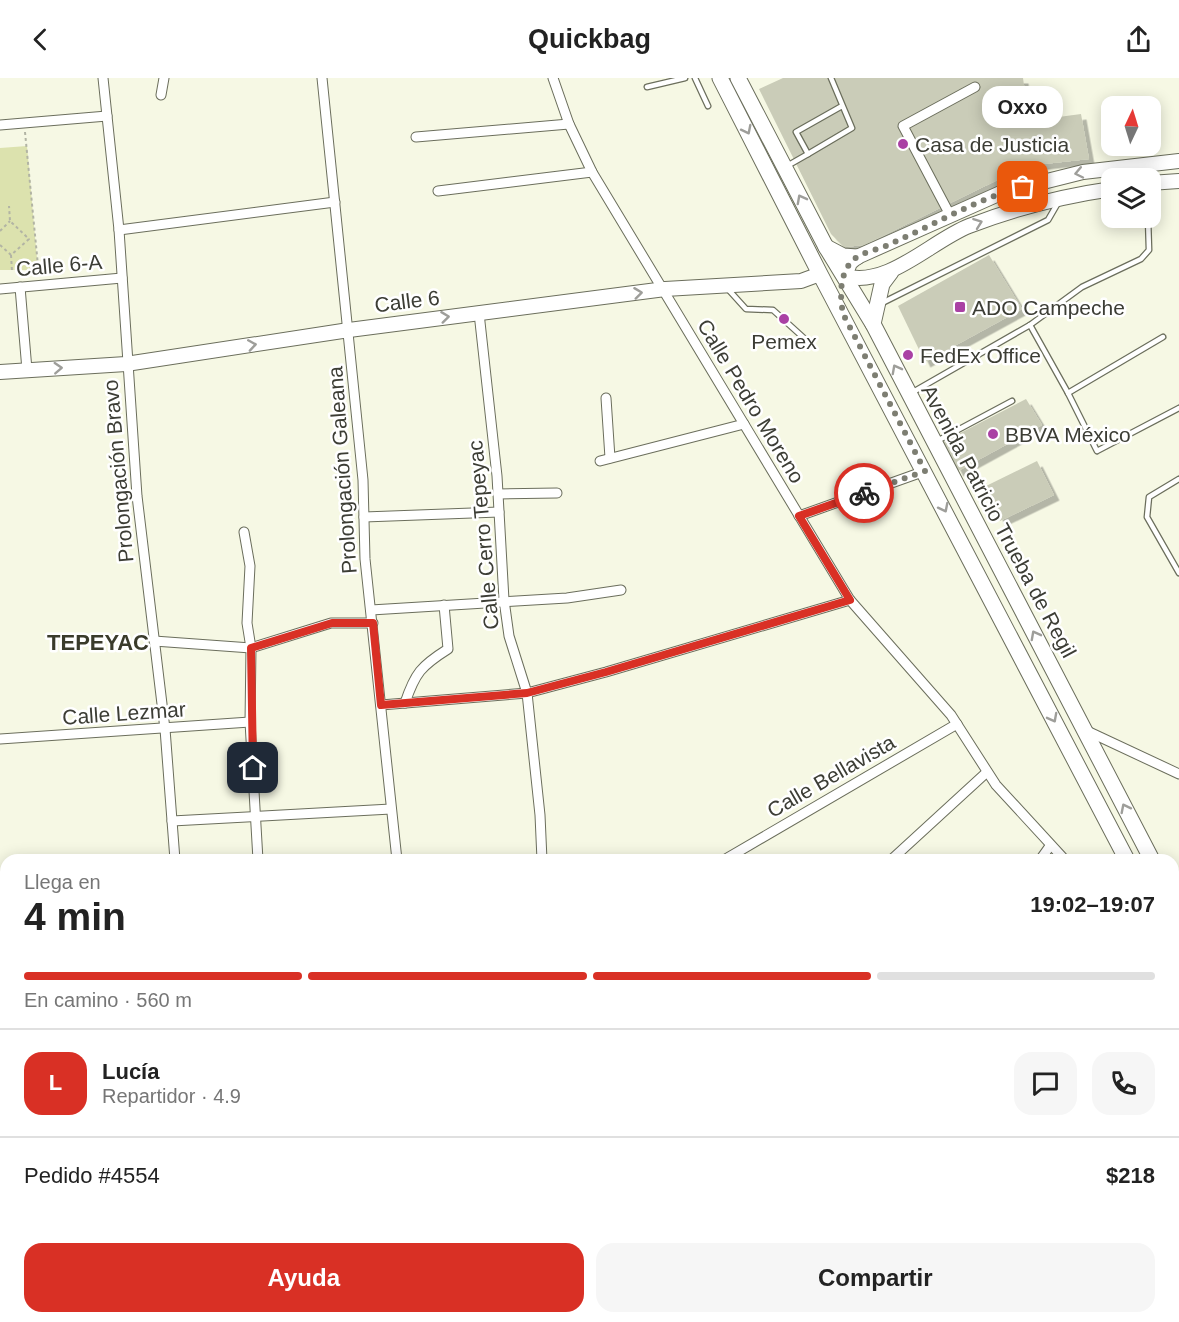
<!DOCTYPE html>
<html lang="es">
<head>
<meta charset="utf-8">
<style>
  body { margin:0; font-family:Arial,sans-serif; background:#f6f6f6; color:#222; height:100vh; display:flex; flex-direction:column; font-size:22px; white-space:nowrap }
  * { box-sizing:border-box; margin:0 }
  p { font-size:20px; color:#767676 }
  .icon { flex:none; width:33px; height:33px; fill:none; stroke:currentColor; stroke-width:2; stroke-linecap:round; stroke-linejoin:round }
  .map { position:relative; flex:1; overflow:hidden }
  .panel { position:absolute; left:0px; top:776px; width:1179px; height:470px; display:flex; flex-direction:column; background:#fff; border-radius:18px 18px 0 0; box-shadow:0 3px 15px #0003 }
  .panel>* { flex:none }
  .needle { width:39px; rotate:4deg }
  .tools { position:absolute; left:1101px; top:18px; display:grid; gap:12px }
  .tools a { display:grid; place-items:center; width:60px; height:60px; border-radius:12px; background:#fff; box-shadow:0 3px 15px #0003; font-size:30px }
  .pin { position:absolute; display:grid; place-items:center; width:51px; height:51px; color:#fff; margin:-26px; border-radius:12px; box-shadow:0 3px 9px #0006 }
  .courier { position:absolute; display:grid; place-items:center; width:60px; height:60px; margin:-30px; border:4px solid #d93025; border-radius:50%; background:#fff; color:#222; box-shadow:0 2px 8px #0007 }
  .bubble { position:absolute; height:42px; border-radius:18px; background:#fff; box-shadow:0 3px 15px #0003; font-size:20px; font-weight:800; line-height:42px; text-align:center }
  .summary em { font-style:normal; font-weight:800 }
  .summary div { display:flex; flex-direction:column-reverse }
  .summary { display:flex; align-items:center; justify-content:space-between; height:102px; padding:0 24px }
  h1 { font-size:39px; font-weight:800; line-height:45px }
  .bar { display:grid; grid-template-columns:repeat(4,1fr); gap:9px 6px; align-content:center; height:72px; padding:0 24px }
  .bar i { height:8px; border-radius:4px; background:#e0e0e0 }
  .bar .on { background:#d93025 }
  .bar p { grid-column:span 4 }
  .line { display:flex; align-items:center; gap:15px; padding:0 24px; border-top:2px solid #e0e0e0 }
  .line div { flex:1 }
  .round { display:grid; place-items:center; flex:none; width:63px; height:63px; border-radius:18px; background:#f6f6f6 }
  .primary-button { display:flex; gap:12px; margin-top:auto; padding:12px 24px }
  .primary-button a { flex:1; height:69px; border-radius:18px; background:#d93025; color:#fff; font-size:24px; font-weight:800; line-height:69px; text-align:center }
  .primary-button a+a { background:#f6f6f6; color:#222 }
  header { display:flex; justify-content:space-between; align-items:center; height:78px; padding:0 24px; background:#fff; font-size:27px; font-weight:800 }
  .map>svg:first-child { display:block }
</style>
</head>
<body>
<header><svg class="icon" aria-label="back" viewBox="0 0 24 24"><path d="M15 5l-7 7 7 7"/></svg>Quickbag<svg class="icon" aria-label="share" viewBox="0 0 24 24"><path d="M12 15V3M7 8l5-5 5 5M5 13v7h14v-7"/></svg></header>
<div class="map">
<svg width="1179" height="1244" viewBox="0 0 1179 1244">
  <defs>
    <filter id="shadow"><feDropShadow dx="5.5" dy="5.5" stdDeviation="0" flood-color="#0004"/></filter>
  </defs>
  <rect width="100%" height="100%" fill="#f6f8e4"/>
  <!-- green -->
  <polygon fill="#dce2ae" points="27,68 38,192 0,192 0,70"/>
  <!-- building -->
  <g fill="#caccb8" filter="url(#shadow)">
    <polygon points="783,0 1023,0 1029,43 1081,36 1089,81 1026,88 864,167 844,169 831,156 759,11"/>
    <polygon points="989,177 1022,231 925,284 898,228"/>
    <polygon points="1026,321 1042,347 958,393 943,364"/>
    <polygon points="1037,383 1054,417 1000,443 984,409"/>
    <polygon points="6,1099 6,1239 63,1239 64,1244 0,1244 0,1100"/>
  </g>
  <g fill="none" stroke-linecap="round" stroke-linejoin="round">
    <!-- lane casing -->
    <g stroke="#6b6e5c" stroke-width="7">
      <g id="lane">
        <polyline points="695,0 708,28"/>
        <polyline points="831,0 852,50 808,76 796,54 842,28"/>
        <polyline points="647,9 685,0"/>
        <polyline points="787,88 808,76"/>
        <polyline points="727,210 746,231 773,232 805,261"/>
        <polyline points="882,225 1048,142 1059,123"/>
        <polyline points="1030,247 1068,315 1097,373 1179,330"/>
        <polyline points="913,314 1030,247 1082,209 1141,181 1149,172 1148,140"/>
        <polyline points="1068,315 1163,259"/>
        <polyline points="937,363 1012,323"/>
        <polyline points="1179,401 1149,419 1147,439 1179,495"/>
      </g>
    </g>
    <!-- street casing -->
    <g stroke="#6b6e5c" stroke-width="11">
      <g id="street">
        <polyline points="103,0 119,152 137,418 165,651 175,782"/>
        <polyline points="322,0 363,402 365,481 397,782"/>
        <polyline points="553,0 569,46 592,94 850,522 951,637 996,707 1065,782"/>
        <polyline points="161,17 164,0"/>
        <polyline points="0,47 107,38"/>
        <polyline points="416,59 569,46"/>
        <polyline points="438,113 592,94"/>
        <polyline points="950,137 903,48 975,9"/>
        <polyline points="119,152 335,124"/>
        <polyline points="20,209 27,292"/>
        <polyline points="0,211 122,200"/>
        <polyline points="479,235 497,398 504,522 509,558 527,615 540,737 542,782"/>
        <polyline points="606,320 610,380"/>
        <polyline points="600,383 744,346"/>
        <polyline points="498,416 557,415"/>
        <polyline points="799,438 925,393"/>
        <polyline points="364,439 499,434"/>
        <polyline points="244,454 250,488 247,545 251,570 250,644 258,782"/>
        <polyline points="371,532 567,520 621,512"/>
        <polyline points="154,563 251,570 331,545 373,545"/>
        <path d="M405,625C415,595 421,588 448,571L444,527"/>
        <polyline points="381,627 527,615 606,594 850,522"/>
        <polyline points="1085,652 1179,696"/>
        <polyline points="0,661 250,644"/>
        <polyline points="172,743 391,731"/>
        <polyline points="724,782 957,646"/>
        <polyline points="891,782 987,694"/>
        <polyline points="1040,782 1050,768"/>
        <polyline points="1173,815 1179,815"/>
        <polyline points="0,842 6,842"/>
        <polyline points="0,878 6,899"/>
        <polyline points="1173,986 1179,991"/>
        <polyline points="0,1034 6,1033"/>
        <polyline points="71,1239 71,1244"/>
        <polyline points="112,1239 112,1244"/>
        <polyline points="202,1239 202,1244"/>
        <polyline points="290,1239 291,1244"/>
        <polyline points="431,1239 431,1244"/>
        <polyline points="562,1239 562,1244"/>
        <polyline points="670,1239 700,1244"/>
        <polyline points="1093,1239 1109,1244"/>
        <polyline points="774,1244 774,1239"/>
        <polyline points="914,1244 915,1239"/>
      </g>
    </g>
    <!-- secondary casing -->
    <g stroke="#6b6e5c" stroke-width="16">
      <g id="secondary">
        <polyline points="1150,105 1179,103"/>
        <path d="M1112,111C1063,118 1016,130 969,148C931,163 888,210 845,198L850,185L857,179L1003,114L1083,94L1179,83"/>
        <polyline points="0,294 126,286 349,252 665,211 801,203 820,196"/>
        <polyline points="85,1244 105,1239"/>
      </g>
    </g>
    <!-- primary casing -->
    <g stroke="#6b6e5c" stroke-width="17">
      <g id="primary">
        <polyline points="720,0 820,196 1127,782"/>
        <polyline points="738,0 826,169 873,246 1152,782"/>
        <polyline points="826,169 843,178 857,179"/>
        <polyline points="873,246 882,206 891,194"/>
        <polyline points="1173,822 1179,834"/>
        <polyline points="1173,870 1179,882"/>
      </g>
    </g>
    <!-- path -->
    <g stroke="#b2b4a4" stroke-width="2" stroke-dasharray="3 3" stroke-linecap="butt">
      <polyline points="25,54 39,198"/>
      <polyline points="0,153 10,143"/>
      <polyline points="0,167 11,177 29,161 10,143 9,128"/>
      <polyline points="11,177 12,193"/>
    </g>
    <!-- lane -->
    <use href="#lane" stroke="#fff" stroke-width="4.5"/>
    <!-- street -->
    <use href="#street" stroke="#fff" stroke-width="9"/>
    <!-- secondary -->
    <use href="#secondary" stroke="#fff" stroke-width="14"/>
    <!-- primary -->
    <use href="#primary" stroke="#fff" stroke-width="15"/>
  </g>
  <!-- one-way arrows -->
  <defs><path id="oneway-chevron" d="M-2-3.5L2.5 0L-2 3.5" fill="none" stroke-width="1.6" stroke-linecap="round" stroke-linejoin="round" transform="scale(1.5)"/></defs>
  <g stroke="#9e9e9a">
    <use href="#oneway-chevron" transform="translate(747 52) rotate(63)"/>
    <use href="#oneway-chevron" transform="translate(1079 95) rotate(168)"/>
    <use href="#oneway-chevron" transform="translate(801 121) rotate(-118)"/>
    <use href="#oneway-chevron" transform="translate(978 145) rotate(-20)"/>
    <use href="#oneway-chevron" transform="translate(638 215) rotate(-7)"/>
    <use href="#oneway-chevron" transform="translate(445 239) rotate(-7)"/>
    <use href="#oneway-chevron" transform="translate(252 267) rotate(-9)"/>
    <use href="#oneway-chevron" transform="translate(58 290) rotate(-3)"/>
    <use href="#oneway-chevron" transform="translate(896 291) rotate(-118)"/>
    <use href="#oneway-chevron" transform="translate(944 430) rotate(63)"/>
    <use href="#oneway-chevron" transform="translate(1035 557) rotate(-118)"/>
    <use href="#oneway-chevron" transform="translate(1053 640) rotate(62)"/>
    <use href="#oneway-chevron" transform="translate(1125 730) rotate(-117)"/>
  </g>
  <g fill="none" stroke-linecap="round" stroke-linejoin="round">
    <!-- done -->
    <path stroke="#7d7e72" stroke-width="6" stroke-dasharray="0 10.8" d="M864,415L925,393L843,236C840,219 839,197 852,183C861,174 878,172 890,166C934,147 976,121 1023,109"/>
    <!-- route -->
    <polyline stroke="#d93025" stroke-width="8" points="253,690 251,570 332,545 373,545 381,627 527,615 606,594 850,522 799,438 864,415"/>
  </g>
  <!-- markers -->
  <g fill="#aa41a4" stroke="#fff" stroke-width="2">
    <circle cx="903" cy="66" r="6"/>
    <rect x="954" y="223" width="12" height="12" rx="3"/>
    <circle cx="784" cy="241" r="6"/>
    <circle cx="908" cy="277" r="6"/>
    <circle cx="993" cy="356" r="6"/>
  </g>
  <g text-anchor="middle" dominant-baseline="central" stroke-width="5" stroke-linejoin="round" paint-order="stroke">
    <!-- poi labels -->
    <g font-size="21" fill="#3c3d35" stroke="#fff" text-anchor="start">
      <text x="915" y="66">Casa de Justicia</text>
      <text x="972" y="229">ADO Campeche</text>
      <text x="784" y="263" text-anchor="middle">Pemex</text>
      <text x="920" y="277">FedEx Office</text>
      <text x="1005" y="356">BBVA México</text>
    </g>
    <!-- street labels -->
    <g font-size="21" fill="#3c3d35" stroke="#fff">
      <text transform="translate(59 187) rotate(-5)">Calle 6-A</text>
      <text transform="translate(407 223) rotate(-7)">Calle 6</text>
      <text transform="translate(751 323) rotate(59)">Calle Pedro Moreno</text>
      <text transform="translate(342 392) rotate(-94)">Prolongación Galeana</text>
      <text transform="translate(118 393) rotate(-95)">Prolongación Bravo</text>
      <text transform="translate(999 443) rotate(62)">Avenida Patricio Trueba de Regil</text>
      <text transform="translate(483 457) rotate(-95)">Calle Cerro Tepeyac</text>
      <text transform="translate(124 635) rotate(-4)">Calle Lezmar</text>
      <text transform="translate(831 698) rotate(-30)">Calle Bellavista</text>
    </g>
    <!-- neighbourhood labels -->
    <g font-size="22" font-weight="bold" fill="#3a3b2b" stroke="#fff">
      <text x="98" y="564">TEPEYAC</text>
    </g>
  </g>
</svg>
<div class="tools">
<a><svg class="needle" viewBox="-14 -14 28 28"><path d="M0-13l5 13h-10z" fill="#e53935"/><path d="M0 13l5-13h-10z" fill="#767676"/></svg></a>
<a><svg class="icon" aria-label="layers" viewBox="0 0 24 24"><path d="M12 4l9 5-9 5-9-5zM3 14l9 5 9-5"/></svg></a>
</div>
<div class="pin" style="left:1023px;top:109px;background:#ea580c"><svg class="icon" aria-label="bag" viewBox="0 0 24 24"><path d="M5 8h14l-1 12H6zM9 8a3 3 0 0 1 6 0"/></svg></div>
<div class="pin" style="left:253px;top:690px;background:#1f2937"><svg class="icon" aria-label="home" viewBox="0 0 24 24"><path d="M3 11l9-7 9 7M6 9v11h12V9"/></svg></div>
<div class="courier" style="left:864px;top:415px"><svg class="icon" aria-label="bike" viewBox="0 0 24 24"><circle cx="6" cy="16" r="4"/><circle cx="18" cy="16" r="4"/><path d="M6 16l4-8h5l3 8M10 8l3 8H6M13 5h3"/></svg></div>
<div class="bubble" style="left:982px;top:8px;width:81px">Oxxo</div>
<section class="panel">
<div class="summary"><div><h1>4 min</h1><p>Llega en</p></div><em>19:02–19:07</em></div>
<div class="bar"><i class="on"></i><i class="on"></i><i class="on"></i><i></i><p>En camino · 560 m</p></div>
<div class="line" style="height:108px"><b class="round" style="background:#d93025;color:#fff">L</b><div><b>Lucía</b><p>Repartidor · 4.9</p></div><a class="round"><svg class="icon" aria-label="chat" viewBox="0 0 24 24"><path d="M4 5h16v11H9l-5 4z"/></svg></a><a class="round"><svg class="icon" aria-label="phone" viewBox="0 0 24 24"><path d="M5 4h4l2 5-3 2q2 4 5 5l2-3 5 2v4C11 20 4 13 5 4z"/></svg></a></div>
<div class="line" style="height:78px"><div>Pedido #4554</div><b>$218</b></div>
<div class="primary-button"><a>Ayuda</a><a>Compartir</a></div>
</section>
</div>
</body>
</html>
